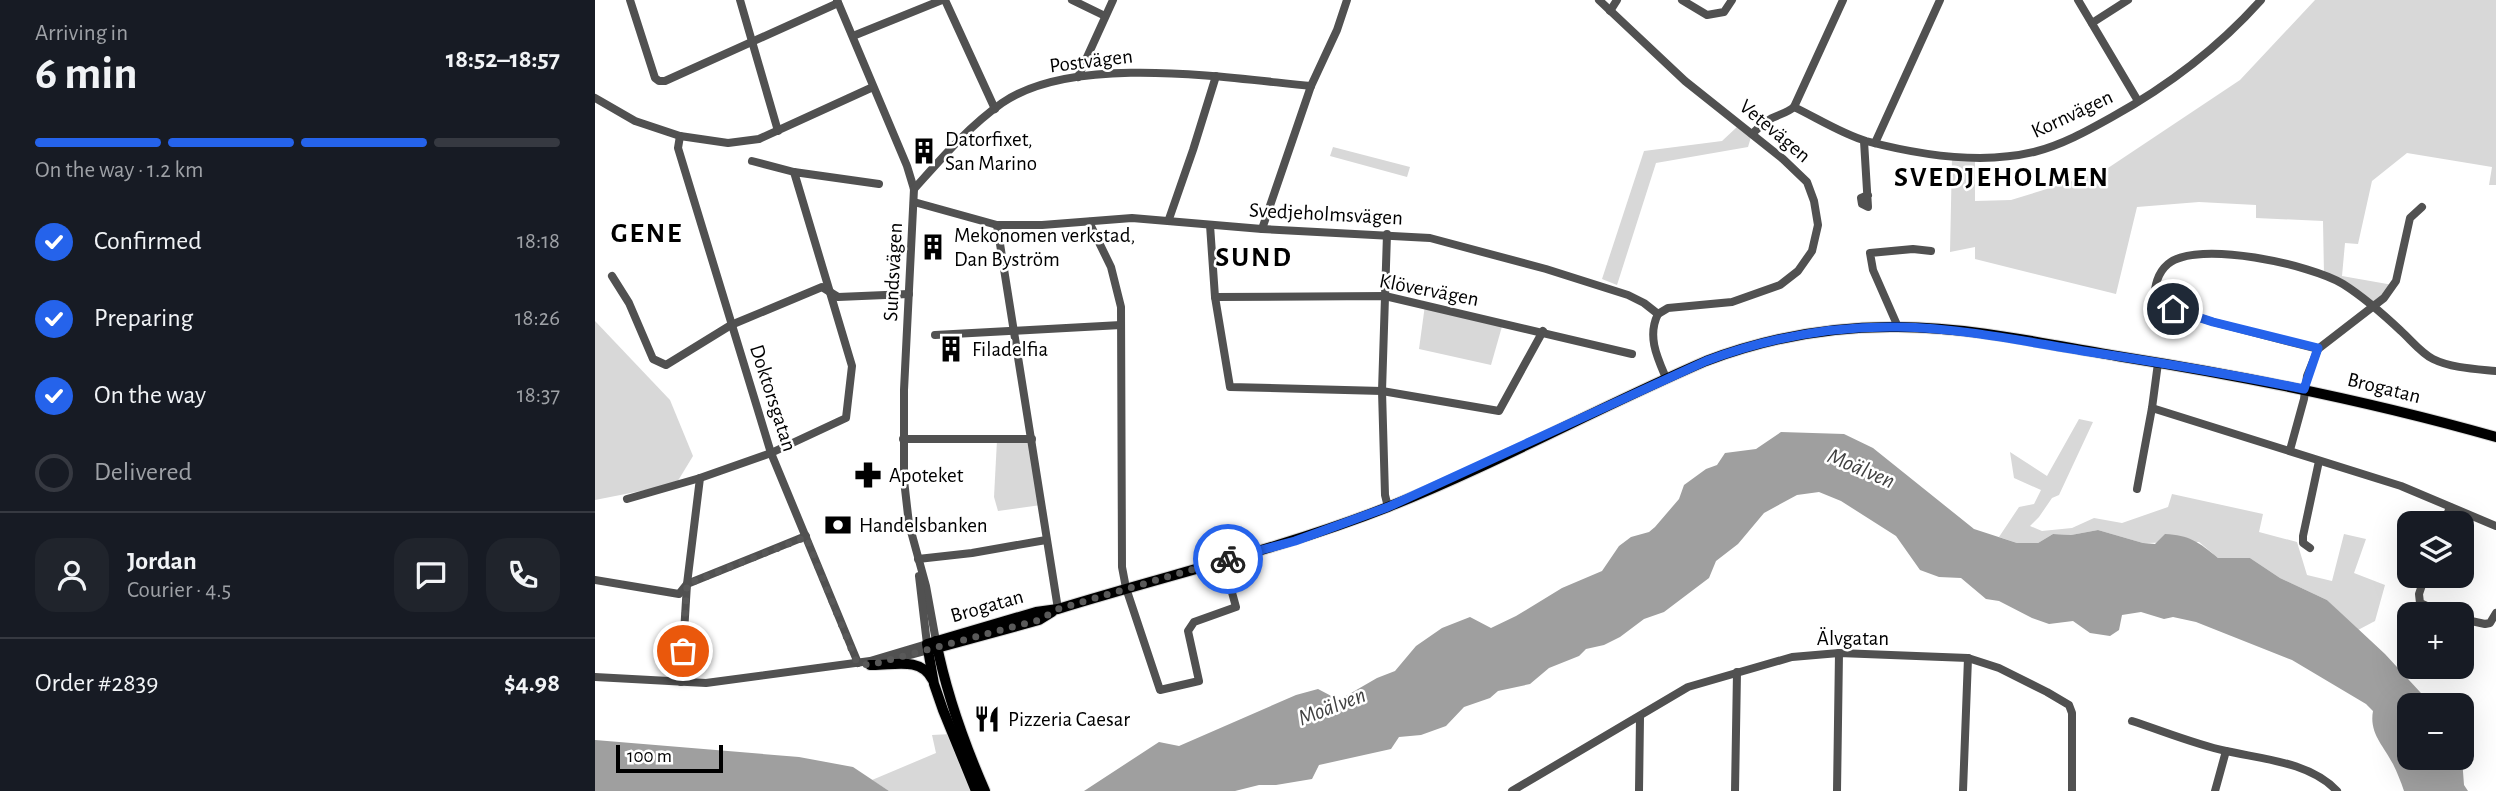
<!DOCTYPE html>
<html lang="en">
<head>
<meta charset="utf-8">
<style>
  body { margin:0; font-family:"Alegreya Sans",sans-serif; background:#20242c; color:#f1f3f6; height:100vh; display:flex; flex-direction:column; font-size:26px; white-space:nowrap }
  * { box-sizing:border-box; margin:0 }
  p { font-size:23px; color:#9ea1a6 }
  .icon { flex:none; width:38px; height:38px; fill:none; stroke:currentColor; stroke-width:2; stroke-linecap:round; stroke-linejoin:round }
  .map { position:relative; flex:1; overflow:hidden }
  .sheet { display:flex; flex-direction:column; background:#171b24; width:595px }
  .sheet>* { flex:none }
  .tools { position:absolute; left:1802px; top:511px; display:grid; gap:14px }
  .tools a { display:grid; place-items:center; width:77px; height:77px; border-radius:14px; background:#171b24; box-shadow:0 7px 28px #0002; font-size:35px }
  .scale { position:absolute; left:21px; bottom:18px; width:107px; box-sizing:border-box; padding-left:7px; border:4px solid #000; border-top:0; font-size:19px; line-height:24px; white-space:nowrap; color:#000; -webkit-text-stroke:5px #fff; paint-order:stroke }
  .pin { position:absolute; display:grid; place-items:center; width:60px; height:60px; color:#fff; margin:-30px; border:4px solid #fff; border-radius:50%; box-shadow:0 2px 7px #0007 }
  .courier { position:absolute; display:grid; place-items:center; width:70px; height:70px; margin:-35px; border:5px solid #2563eb; border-radius:50%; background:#fff; color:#222; box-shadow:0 2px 9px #0007 }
  .head em { font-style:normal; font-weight:700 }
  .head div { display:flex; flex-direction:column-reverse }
  .head { display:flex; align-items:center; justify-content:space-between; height:119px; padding:0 35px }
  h1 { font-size:46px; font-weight:700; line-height:52px }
  .bar { display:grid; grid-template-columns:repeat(4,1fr); gap:10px 7px; align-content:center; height:84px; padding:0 35px }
  .bar i { height:9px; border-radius:5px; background:#363941 }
  .bar .selected { background:#2563eb }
  .bar p { grid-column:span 4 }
  .line { display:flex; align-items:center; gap:18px; padding:0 35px; border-top:2px solid #363941 }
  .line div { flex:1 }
  .round { display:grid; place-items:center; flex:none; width:74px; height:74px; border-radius:21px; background:#20242c }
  ol { padding:0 35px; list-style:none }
  li { display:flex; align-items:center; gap:21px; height:77px }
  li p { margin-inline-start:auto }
  li .icon { padding:7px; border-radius:50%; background:#2563eb; color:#fff; stroke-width:4 }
  li:last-child { color:#9ea1a6 }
  li i { width:38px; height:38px; border:4px solid #363941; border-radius:50% }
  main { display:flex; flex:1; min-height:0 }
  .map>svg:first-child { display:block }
</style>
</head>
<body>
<main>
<section class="sheet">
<div class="head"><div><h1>6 min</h1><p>Arriving in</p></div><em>18:52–18:57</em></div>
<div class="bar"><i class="selected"></i><i class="selected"></i><i class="selected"></i><i></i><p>On the way · 1.2 km</p></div>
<ol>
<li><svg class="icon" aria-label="check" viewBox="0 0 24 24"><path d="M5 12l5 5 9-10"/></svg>Confirmed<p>18:18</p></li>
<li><svg class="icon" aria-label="check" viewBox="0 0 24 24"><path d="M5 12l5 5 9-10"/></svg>Preparing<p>18:26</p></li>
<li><svg class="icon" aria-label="check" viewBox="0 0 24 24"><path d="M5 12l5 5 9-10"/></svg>On the way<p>18:37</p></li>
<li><i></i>Delivered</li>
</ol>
<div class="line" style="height:126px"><a class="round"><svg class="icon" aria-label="person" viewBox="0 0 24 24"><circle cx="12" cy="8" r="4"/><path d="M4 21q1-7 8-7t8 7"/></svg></a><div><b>Jordan</b><p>Courier · 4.5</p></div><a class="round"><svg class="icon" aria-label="chat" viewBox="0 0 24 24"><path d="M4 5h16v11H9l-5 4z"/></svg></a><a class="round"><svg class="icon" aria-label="phone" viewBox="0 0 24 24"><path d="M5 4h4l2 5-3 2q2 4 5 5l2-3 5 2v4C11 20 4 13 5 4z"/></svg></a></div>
<div class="line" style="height:91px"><div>Order #2839</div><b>$4.98</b></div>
</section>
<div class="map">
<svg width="1901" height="791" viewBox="0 0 1901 791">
  <rect width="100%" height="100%" fill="#fff"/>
  <!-- green -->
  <g fill="#d8d8d8">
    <polygon points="1720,0 1901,0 1901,185 1894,185 1897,167 1812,153 1777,181 1763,244 1750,243 1747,276 1798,285 1780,306 1729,275 1728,221 1661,218 1661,205 1604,202 1542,207 1521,294 1380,259 1380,247 1355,252 1357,157 1380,158 1380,201 1416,200 1507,172 1645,80"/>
    <polygon points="1142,127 1156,137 1153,147 1061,163 1022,285 1007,279 1049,151 1127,141"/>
    <polygon points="738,147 815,167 812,177 735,156"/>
    <polygon points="830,305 908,323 896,365 824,349"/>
    <polygon points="0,321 75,400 98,456 81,484 0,500"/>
    <polygon points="1484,419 1498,422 1464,495 1457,498 1444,517 1435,526 1447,531 1477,528 1499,518 1527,523 1573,507 1577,494 1668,514 1664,532 1702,542 1712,575 1737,581 1749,534 1771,539 1759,573 1790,585 1780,621 1763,630 1732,600 1685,578 1655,558 1623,558 1604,542 1548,543 1503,530 1476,535 1458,534 1443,543 1422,543 1404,537 1424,507 1439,504 1446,490 1419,478 1415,452 1452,476"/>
    <polygon points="437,439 446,505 403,511 399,497 402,440"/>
    <polygon points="357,734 381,791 294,791 277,780 341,753 337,735"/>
  </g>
  <!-- water -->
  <g fill="#9f9f9f">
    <path d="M1186,432L1249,434L1278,448L1379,529L1422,543H1443L1458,534L1476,535L1503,530L1548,543L1560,544L1570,534C1594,535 1604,542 1623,558H1655L1685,578L1732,600L1790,654L1837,705H1815V758H1867L1869,785L1873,791H1809C1806,782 1802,772 1798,764C1788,745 1774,733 1778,711L1771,704L1697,660L1601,622L1578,617L1569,619L1546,612L1527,615L1524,630L1515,636L1495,633L1478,621L1454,624L1437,618L1404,601L1391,599L1366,578L1344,577L1325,570L1301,536L1246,501L1224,492L1202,495L1169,513L1143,544L1121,561L1114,578L1069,612L1049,619L1025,637L1009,645L991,649L984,656L954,668L935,684L903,691L895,698L869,707L851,726L826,735L804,737L796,749L724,765L717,779L681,785H664L640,791H489L564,742L584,746L701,695L723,689L744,700L782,678L800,671L821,646L847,628L875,617L896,628L921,616L967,588L1007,571L1024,546L1036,537L1054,532L1060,527L1084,499L1089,485L1111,469L1122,465L1130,453L1161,449Z"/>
    <polygon points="0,740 204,757 258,767 294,791 0,791"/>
  </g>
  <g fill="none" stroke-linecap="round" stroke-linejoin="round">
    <!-- major casing -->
    <g stroke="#dbdbdb" stroke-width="12">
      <g id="major">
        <path d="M341,641C351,692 369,743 390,791"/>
        <polyline points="338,649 444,620 457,612"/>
        <path d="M275,665C297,666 325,656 337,679"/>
        <path d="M381,791L348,710L339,684L332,644L441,612L463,609C573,575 686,549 793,507C901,464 1004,407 1111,361C1172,338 1237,326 1303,327C1377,327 1455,345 1528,357C1654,377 1778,402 1901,437"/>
      </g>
    </g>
    <!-- minor -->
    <g stroke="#515151" stroke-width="8">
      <polyline points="35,0 60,78 64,81 70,81 243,3"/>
      <polyline points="145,0 183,131"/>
      <polyline points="242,0 312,166 319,189 309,390 309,480 314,524 331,586 341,641"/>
      <polyline points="350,0 400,109"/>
      <polyline points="477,0 510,16"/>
      <polyline points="1004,0 1090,81 1188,159 1212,182 1219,201 1223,225 1217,251 1203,271 1185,285 1137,302 1073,308 1063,314"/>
      <polyline points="1087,0 1112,15 1129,12 1137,0"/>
      <polyline points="1483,0 1543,101"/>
      <polyline points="1015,11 1022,0"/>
      <polyline points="1497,23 1533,0"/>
      <polyline points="258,36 347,0"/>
      <polyline points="483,77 518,0"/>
      <polyline points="0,98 40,121 85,136 133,143 164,139 278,87"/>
      <polyline points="1199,107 1248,0"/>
      <path d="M1157,134C1163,128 1170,122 1177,118C1185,114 1192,113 1199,107C1222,118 1247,134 1271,141C1324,155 1385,165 1439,152C1467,145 1492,131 1517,117C1573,86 1623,48 1666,0"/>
      <polyline points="85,136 83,148 176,453 263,663"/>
      <polyline points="1269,141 1273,207 1267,204 1266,198 1273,195"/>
      <polyline points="1280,143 1345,0"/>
      <polyline points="157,161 199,172"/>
      <path d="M319,189C346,159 373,127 407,103C479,53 632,78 716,86"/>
      <path d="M319,202L402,225H447L537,218L667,229L835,238L951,269L1033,295L1049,303L1063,314C1052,336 1062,357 1071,378"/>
      <polyline points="574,219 598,150 621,76"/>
      <polyline points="494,222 516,267 526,307 527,567 531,588 565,690 604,681 593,631 599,622 641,607 628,560"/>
      <polyline points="402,225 463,609"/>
      <polyline points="615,225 620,297 635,387 787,391 904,411 948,331"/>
      <polyline points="667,229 716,86 742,30 752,0"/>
      <polyline points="792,234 787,391 790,495 793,507"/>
      <polyline points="17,276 34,303 58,359 71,365 136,325 227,287 243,297 314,294"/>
      <polyline points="620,297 790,296 1037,354"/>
      <polyline points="1303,327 1278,270 1275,253 1318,249 1336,251"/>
      <polyline points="340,335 526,325"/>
      <path d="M1723,349L1618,322L1558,303C1560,288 1561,274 1573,264C1602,239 1717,265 1748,284C1770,298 1788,314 1806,331C1816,340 1826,353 1838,359C1856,368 1881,369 1901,371"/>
      <polyline points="1557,408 1806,486 1901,526"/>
      <polyline points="308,439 437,439"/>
      <polyline points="1695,450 1709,399 1712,376 1723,349 1789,298 1801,281 1815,218 1827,207"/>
      <polyline points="1542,489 1557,408 1563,363"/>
      <polyline points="32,499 105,478 176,453 251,418 257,366 199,172 284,184"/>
      <polyline points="1849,523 1855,507"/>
      <polyline points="1715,548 1708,543 1708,536 1724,461"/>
      <polyline points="323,559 377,553 451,540"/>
      <polyline points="1830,576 1824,594 1825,603 1850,614"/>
      <polyline points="0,580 84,594 92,584 211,536"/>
      <polyline points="1867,619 1890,624 1895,623 1901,613"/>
      <polyline points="293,661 334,650"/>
      <polyline points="0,677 111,683 275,661 332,644 324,576"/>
      <polyline points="86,682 92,584 105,478"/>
      <path d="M1537,721C1568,731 1599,744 1631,751C1667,759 1715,762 1742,791"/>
      <polyline points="917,791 1093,687 1197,657 1244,653 1373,658 1404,668 1452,692 1474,705 1477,713 1477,791"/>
      <polyline points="1044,791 1045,718"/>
      <polyline points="1140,791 1142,672"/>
      <polyline points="1242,791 1244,653"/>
      <polyline points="1368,791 1373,658"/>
      <polyline points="1620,791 1631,751"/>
    </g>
    <!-- major -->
    <use href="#major" stroke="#000" stroke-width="10"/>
  </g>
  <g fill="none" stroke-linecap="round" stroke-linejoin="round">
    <!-- done -->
    <polyline stroke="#595959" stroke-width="7" stroke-dasharray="0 12.6" points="88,651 92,584 211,537 262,663 275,665 444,620 463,609 633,559"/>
    <!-- route -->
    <path stroke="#2563eb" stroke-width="9" d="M633,559L700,541L793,507L1111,361C1172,338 1237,326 1303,327C1365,328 1427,341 1488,351C1562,362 1635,374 1709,389L1723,348L1618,322L1578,309"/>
  </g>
  <!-- icons -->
  <defs>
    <g id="building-bare" transform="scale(2.1)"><path d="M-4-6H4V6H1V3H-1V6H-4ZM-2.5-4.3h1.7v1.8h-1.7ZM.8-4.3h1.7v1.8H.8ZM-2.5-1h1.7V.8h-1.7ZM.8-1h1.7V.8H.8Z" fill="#000" stroke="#fff" stroke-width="2.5" paint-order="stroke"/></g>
    <g id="pharmacy-bare" transform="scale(2.1)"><path d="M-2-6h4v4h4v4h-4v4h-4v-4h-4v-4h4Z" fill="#000" stroke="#fff" stroke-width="2.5" paint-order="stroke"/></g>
    <g id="bank-bare" transform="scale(2.1)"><path d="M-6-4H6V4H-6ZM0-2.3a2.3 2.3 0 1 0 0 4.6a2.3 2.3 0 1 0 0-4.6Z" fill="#000" stroke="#fff" stroke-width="2.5" paint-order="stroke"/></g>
    <g id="restaurant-bare" transform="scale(2.1)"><path d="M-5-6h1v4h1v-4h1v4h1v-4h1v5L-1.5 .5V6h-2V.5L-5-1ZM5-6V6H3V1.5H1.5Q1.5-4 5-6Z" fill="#000" stroke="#fff" stroke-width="2.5" paint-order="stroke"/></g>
  </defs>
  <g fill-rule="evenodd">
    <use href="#building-bare" x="329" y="151"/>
    <use href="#building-bare" x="338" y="247"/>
    <use href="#building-bare" x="356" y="349"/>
    <use href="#pharmacy-bare" x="273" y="475"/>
    <use href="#bank-bare" x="243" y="525"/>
    <use href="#restaurant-bare" x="392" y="719"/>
  </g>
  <g text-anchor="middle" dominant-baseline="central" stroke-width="5" stroke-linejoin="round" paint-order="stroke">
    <!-- street labels -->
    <g font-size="21" fill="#000" stroke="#fff">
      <text transform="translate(496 61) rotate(-7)">Postvägen</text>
      <text transform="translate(1477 114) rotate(-25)">Kornvägen</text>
      <text transform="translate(1180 131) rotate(40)">Vetevägen</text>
      <text transform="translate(731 214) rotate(3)">Svedjeholmsvägen</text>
      <text transform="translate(298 272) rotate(-87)">Sundsvägen</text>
      <text transform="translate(834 290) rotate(11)">Klövervägen</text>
      <text transform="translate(1789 388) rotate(14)">Brogatan</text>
      <text transform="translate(178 398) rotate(72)">Doktorsgatan</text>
      <text transform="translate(392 606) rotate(-16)">Brogatan</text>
      <text x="1258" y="638">Älvgatan</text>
    </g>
    <!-- poi labels -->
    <g font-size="21" fill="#000" stroke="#fff" text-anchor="start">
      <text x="350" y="139">Datorfixet,<tspan x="350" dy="24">San Marino</tspan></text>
      <text x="359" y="235">Mekonomen verkstad,<tspan x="359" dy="24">Dan Byström</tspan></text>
      <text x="377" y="349">Filadelfia</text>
      <text x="294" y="475">Apoteket</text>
      <text x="264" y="525">Handelsbanken</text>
      <text x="413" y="719">Pizzeria Caesar</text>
    </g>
    <!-- water labels -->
    <g font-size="23" font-style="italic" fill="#404040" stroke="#fff">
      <text transform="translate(1266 469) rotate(23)">Moälven</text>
      <text transform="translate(737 707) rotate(-21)">Moälven</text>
    </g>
    <!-- district labels -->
    <g font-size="28" font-weight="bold" letter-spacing="2" fill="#000" stroke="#fff">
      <text x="1407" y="178">SVEDJEHOLMEN</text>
      <text x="52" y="234">GENE</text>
      <text x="659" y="258">SUND</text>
    </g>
  </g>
</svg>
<div class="tools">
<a><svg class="icon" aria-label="layers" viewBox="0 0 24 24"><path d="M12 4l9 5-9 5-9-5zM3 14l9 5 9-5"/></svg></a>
<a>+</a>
<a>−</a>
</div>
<div class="scale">100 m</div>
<div class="pin" style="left:88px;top:651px;background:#ea580c"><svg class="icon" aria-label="bag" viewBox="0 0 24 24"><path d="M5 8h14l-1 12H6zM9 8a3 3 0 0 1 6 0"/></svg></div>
<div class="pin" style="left:1578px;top:309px;background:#1f2937"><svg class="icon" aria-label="home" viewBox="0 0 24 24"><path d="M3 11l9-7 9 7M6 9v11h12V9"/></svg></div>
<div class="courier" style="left:633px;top:559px"><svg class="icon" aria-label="bike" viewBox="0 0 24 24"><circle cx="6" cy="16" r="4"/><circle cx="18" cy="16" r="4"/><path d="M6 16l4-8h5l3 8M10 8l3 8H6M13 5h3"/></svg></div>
</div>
</main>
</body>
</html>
